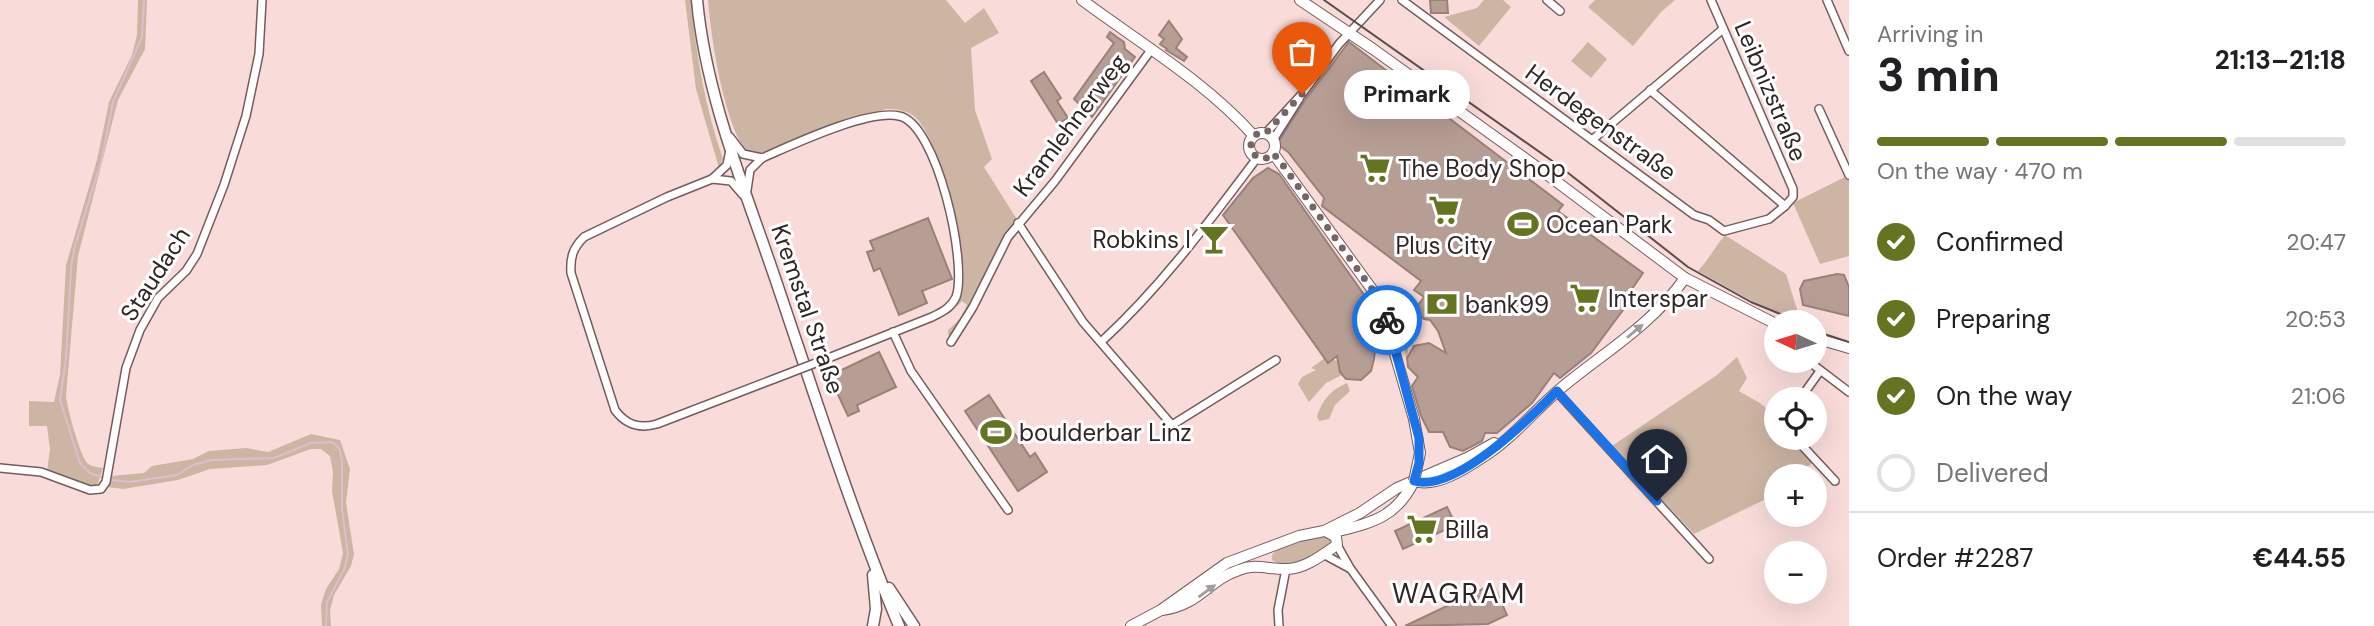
<!DOCTYPE html>
<html lang="en">
<head>
<meta charset="utf-8">
<style>
  body { margin:0; font-family:"DM Sans",sans-serif; background:#f2f2f2; color:#202124; height:100vh; display:flex; flex-direction:column; font-size:26px; white-space:nowrap }
  * { box-sizing:border-box; margin:0 }
  p { font-size:23px; color:#757577 }
  .icon { flex:none; width:38px; height:38px; fill:none; stroke:currentColor; stroke-width:2; stroke-linecap:round; stroke-linejoin:round }
  .map { position:relative; flex:1; overflow:hidden }
  .details { display:flex; flex-direction:column; background:#fff; width:525px }
  .details>* { flex:none }
  .needle { width:46px; rotate:274deg }
  .fabs { position:absolute; left:1764px; top:310px; display:grid; gap:14px }
  .fabs a { display:grid; place-items:center; width:63px; height:63px; border-radius:50%; background:#fff; box-shadow:0 7px 28px #0002; font-size:35px }
  .pin { position:absolute; display:grid; place-items:center; width:60px; height:60px; color:#fff; margin:-72px -30px; border-radius:50% 50% 50% 0; rotate:-45deg; box-shadow:0 0 7px #0007 }
  .pin .icon { rotate:45deg }
  .courier { position:absolute; display:grid; place-items:center; width:70px; height:70px; margin:-35px; border:5px solid #1a73e8; border-radius:50%; background:#fff; color:#222; box-shadow:0 2px 9px #0007 }
  .bubble { position:absolute; height:49px; border-radius:24px; background:#fff; box-shadow:0 7px 28px #0002; font-size:23px; font-weight:700; line-height:49px; text-align:center }
  .overview em { font-style:normal; font-weight:700 }
  .overview div { display:flex; flex-direction:column-reverse }
  .overview { display:flex; align-items:center; justify-content:space-between; height:119px; padding:0 28px }
  h1 { font-size:46px; font-weight:700; line-height:52px }
  .bar { display:grid; grid-template-columns:repeat(4,1fr); gap:10px 7px; align-content:center; height:84px; padding:0 28px }
  .bar i { height:9px; border-radius:5px; background:#e0e0e0 }
  .bar .selected { background:#647421 }
  .bar p { grid-column:span 4 }
  .line { display:flex; align-items:center; gap:18px; padding:0 28px; border-top:2px solid #e0e0e0 }
  .line div { flex:1 }
  ol { padding:0 28px; list-style:none }
  li { display:flex; align-items:center; gap:21px; height:77px }
  li p { margin-inline-start:auto }
  li .icon { padding:7px; border-radius:50%; background:#647421; color:#fff; stroke-width:4 }
  li:last-child { color:#757577 }
  li i { width:38px; height:38px; border:4px solid #e0e0e0; border-radius:50% }
  main { display:flex; flex:1; min-height:0 }
  .map>svg:first-child { display:block }
</style>
</head>
<body>
<main>
<div class="map">
<svg width="1849" height="626" viewBox="0 0 1849 626">
  <rect width="100%" height="100%" fill="#f9dcda"/>
  <!-- green -->
  <g fill="#cdb5a3">
    <path d="M138,0H147L145,49L118,100L78,256L66,396C67,408 80,455 87,463C92,467 97,467 103,468L97,486H88L47,471L50,449L47,426H29V401L54,402L60,375L66,265L97,160L109,102L132,55L137,35Z"/>
    <path d="M685,0H691C696,55 705,107 723,159L719,168L696,89Z"/>
    <path d="M708,0H946L965,23L984,8L999,33L971,48L975,110L992,159L984,167L1018,221L1005,238L952,336L948,335V330L960,319L967,305L962,301L950,313L941,316C950,310 959,305 962,293C971,260 941,142 916,118C908,110 896,109 886,109L757,154L747,152C724,124 711,38 708,0Z"/>
    <polygon points="1484,0 1503,0 1511,7 1479,46 1444,17 1477,8"/>
    <polygon points="1595,0 1675,0 1661,12 1633,46 1588,7"/>
    <polygon points="1588,42 1607,59 1591,78 1571,61"/>
    <polygon points="1845,177 1849,180 1849,256 1820,264 1793,203"/>
    <path d="M1725,235L1786,274L1801,322L1752,301L1698,271C1709,259 1715,247 1725,235Z"/>
    <polygon points="1397,299 1404,302 1409,339 1407,360 1392,307"/>
    <path d="M1737,357L1747,378L1739,391C1762,405 1776,407 1776,438H1791L1813,462L1798,476H1776V494L1694,534L1612,446L1717,375Z"/>
    <polygon points="1325,358 1338,361 1342,375 1326,383 1309,402 1298,384 1302,377 1316,370 1311,368"/>
    <path d="M1347,383L1350,391L1335,405L1329,419L1319,421L1317,416C1322,400 1332,389 1347,383Z"/>
    <polygon points="311,434 340,440 350,469 346,503 354,554 351,566 334,595 330,610 331,626 322,626 321,604 326,589 339,569 343,553 332,491 333,472 330,456 321,449 311,449 267,465 210,469 178,480 123,489 108,487 111,476 144,473 152,466 193,459 209,451 246,448 268,452"/>
    <path d="M1326,536L1331,539L1329,546C1313,555 1290,573 1272,560V555C1282,542 1309,538 1326,536Z"/>
  </g>
  <g fill="none" stroke-linecap="round" stroke-linejoin="round">
    <!-- stream -->
    <g stroke="#dcbecf" stroke-width="2">
      <polyline points="104,478 90,473 80,463 60,400 66,359 71,269 74,249 102,159 113,102 142,37 144,0"/>
      <polyline points="110,480 130,482 177,475 193,465 212,460 274,458 311,443 332,442 339,448 342,460 342,509 348,554 344,570 327,602 326,626"/>
    </g>
  </g>
  <!-- building -->
  <g fill="#b79e95" stroke="#998178" stroke-width="2">
    <polygon points="1430,0 1447,0 1448,13 1431,13"/>
    <polygon points="1169,21 1182,39 1176,48 1187,57 1184,61 1166,50 1167,49 1160,44 1164,39 1159,35"/>
    <polygon points="1110,32 1124,42 1125,49 1135,57 1092,117 1074,99 1114,43 1107,37"/>
    <polygon points="1349,42 1563,205 1558,211 1643,273 1625,299 1629,302 1591,353 1560,378 1554,373 1532,403 1497,433 1485,433 1482,441 1463,451 1450,447 1443,432 1429,432 1421,416 1412,386 1418,377 1408,367 1407,358 1414,346 1429,343 1446,353 1438,331 1430,320 1424,319 1418,314 1418,305 1424,297 1414,290 1421,281 1322,206 1324,198 1288,152 1277,144 1305,100"/>
    <polygon points="1044,72 1061,98 1057,101 1068,118 1058,124 1031,81"/>
    <polygon points="1268,168 1279,174 1374,309 1378,326 1374,359 1371,371 1361,380 1346,379 1340,372 1337,356 1328,363 1223,215 1253,178"/>
    <polygon points="928,218 952,279 922,291 927,303 899,315 880,268 874,271 867,252 874,250 870,241"/>
    <polygon points="1837,274 1844,275 1849,287 1849,316 1803,305 1800,289 1804,281"/>
    <polygon points="879,352 896,387 857,405 859,411 848,416 829,376"/>
    <polygon points="989,395 1030,457 1035,453 1047,472 1018,491 965,411"/>
    <polygon points="1447,507 1452,517 1445,520 1449,528 1403,549 1395,531"/>
    <polygon points="1493,584 1507,615 1488,624 1405,626"/>
  </g>
  <g fill="none" stroke-linecap="round" stroke-linejoin="round">
    <!-- street casing -->
    <g stroke="#755c5b" stroke-width="10">
      <g id="street">
        <polyline points="1402,0 1694,215 1709,220 1724,231 1769,219 1785,206"/>
        <polyline points="1547,0 1560,11"/>
        <polyline points="1827,0 1849,51"/>
        <polyline points="1650,90 1785,206 1793,197 1793,189 1711,0"/>
        <polyline points="1819,109 1849,175"/>
        <polyline points="1265,134 1302,94 1339,44 1380,0"/>
        <polyline points="730,137 743,154 762,158"/>
        <polyline points="1273,140 1299,99"/>
        <polyline points="1592,140 1723,29"/>
        <path d="M730,150L727,165L712,179L667,197L584,237C573,248 570,257 571,273L615,410C626,425 639,429 657,424L774,379"/>
        <polyline points="712,179 731,181 743,195"/>
        <path d="M747,190L750,170L762,158C792,145 868,109 899,116C937,123 968,264 956,297C951,308 942,312 932,317L826,359"/>
        <polyline points="1018,223 1083,322 1172,425 1276,360"/>
        <polyline points="1775,323 1773,329 1776,333"/>
        <polyline points="893,332 911,371 1008,510"/>
        <polyline points="951,342 973,307 1008,237 1055,181 1151,50"/>
        <path d="M1101,342C1161,287 1208,223 1257,158"/>
        <polyline points="1807,360 1849,392"/>
        <polyline points="1557,392 1709,559"/>
        <polyline points="1800,399 1820,371"/>
        <polyline points="1795,438 1835,481"/>
        <polyline points="0,468 41,472 90,490 101,489 106,482 126,368 140,330 158,298 186,271 197,254 224,185 246,116 259,54 262,0"/>
        <polyline points="1337,545 1350,568 1392,626"/>
        <polyline points="1323,554 1349,568"/>
        <polyline points="1279,626 1278,610 1286,569"/>
      </g>
    </g>
    <!-- secondary casing -->
    <g stroke="#755c5b" stroke-width="12">
      <g id="secondary">
        <path d="M1082,0C1140,43 1206,82 1254,136"/>
        <polyline points="1300,0 1373,49 1541,170 1685,278 1776,324"/>
        <circle cx="1262" cy="146" r="13"/>
        <polyline points="1273,153 1379,299 1414,419"/>
        <polyline points="1815,338 1849,348"/>
        <path d="M1330,533C1369,523 1395,520 1414,481C1436,488 1465,469 1483,457C1512,439 1534,411 1560,389C1603,353 1652,325 1685,278"/>
        <path d="M1162,610C1200,605 1208,580 1239,570C1256,563 1270,570 1288,569C1306,568 1322,555 1337,545L1336,537L1327,532"/>
        <polyline points="1131,626 1161,610 1227,563 1299,536 1324,531 1360,513 1397,488 1469,457 1494,443"/>
      </g>
    </g>
    <!-- primary casing -->
    <g stroke="#755c5b" stroke-width="13">
      <g id="primary">
        <path d="M697,0C706,97 745,189 776,281C815,396 852,513 899,626"/>
        <polyline points="889,588 914,626"/>
        <polyline points="873,626 876,609 873,575"/>
      </g>
    </g>
    <!-- street -->
    <use href="#street" stroke="#fff" stroke-width="7"/>
    <!-- secondary -->
    <use href="#secondary" stroke="#fff" stroke-width="10"/>
    <!-- primary -->
    <use href="#primary" stroke="#fff" stroke-width="10"/>
    <!-- tram -->
    <g stroke="#5b4d4c" stroke-width="2">
      <polyline points="1324,0 1558,165 1688,267 1751,302 1800,322"/>
      <polyline points="1815,331 1849,342"/>
    </g>
    <!-- street-bridge casing -->
    <g stroke="#755c5b" stroke-width="10" stroke-linecap="butt">
      <polyline id="street-bridge" points="774,379 826,359"/>
    </g>
    <!-- secondary-bridge casing -->
    <g stroke="#755c5b" stroke-width="12" stroke-linecap="butt">
      <polyline id="secondary-bridge" points="1414,419 1420,453 1414,481"/>
    </g>
    <!-- street-bridge -->
    <use href="#street-bridge" stroke="#fff" stroke-width="7"/>
    <!-- secondary-bridge -->
    <use href="#secondary-bridge" stroke="#fff" stroke-width="10"/>
  </g>
  <!-- one-way arrows -->
  <defs><path id="oneway-solid" d="M-6-.8H1V-3.2L6.5 0L1 3.2V.8H-6Z" transform="scale(1.75)"/></defs>
  <g fill="#a19d9c">
    <use href="#oneway-solid" transform="translate(1635 331) rotate(-40)"/>
    <use href="#oneway-solid" transform="translate(1207 591) rotate(-36)"/>
  </g>
  <g fill="none" stroke-linecap="round" stroke-linejoin="round">
    <!-- done -->
    <polyline stroke="#766564" stroke-width="7" stroke-dasharray="0 12.6" points="1302,94 1265,134 1257,134 1251,140 1251,152 1260,159 1267,158 1273,153 1282,164 1379,299 1387,320"/>
    <!-- route -->
    <path stroke="#1a73e8" stroke-width="9" d="M1387,320L1419,438V463L1414,481C1455,493 1529,419 1557,391L1657,501"/>
  </g>
  <!-- icons -->
  <defs>
    <g id="supermarket-bare" transform="scale(2.415)"><path d="M-6-5.5h2.5l.6 2H6L4.5 2H-2.5L-4.4-4H-6ZM-1.5 3.2a1.3 1.3 0 1 0 .1 0ZM3 3.2a1.3 1.3 0 1 0 .1 0Z" fill="#647421" stroke="#fff" stroke-width="2.5" paint-order="stroke"/></g>
    <g id="stadium-bare" transform="scale(2.415)"><path d="M0-5a6.5 5 0 1 0 0 10a6.5 5 0 1 0 0-10ZM-3.5-1.8h7v3.6h-7Z" fill="#647421" stroke="#fff" stroke-width="2.5" paint-order="stroke"/></g>
    <g id="bar-bare" transform="scale(2.415)"><path d="M-6-5H6L.8 .8V4.5H3.5V6h-7V4.5H-.8V.8Z" fill="#647421" stroke="#fff" stroke-width="2.5" paint-order="stroke"/></g>
    <g id="bank-bare" transform="scale(2.415)"><path d="M-6-4H6V4H-6ZM0-2.3a2.3 2.3 0 1 0 0 4.6a2.3 2.3 0 1 0 0-4.6Z" fill="#647421" stroke="#fff" stroke-width="2.5" paint-order="stroke"/></g>
  </defs>
  <g fill-rule="evenodd">
    <use href="#supermarket-bare" x="1375" y="168"/>
    <use href="#supermarket-bare" x="1444" y="210"/>
    <use href="#stadium-bare" x="1523" y="224"/>
    <use href="#bar-bare" x="1214" y="239"/>
    <use href="#supermarket-bare" x="1585" y="298"/>
    <use href="#bank-bare" x="1442" y="304"/>
    <use href="#stadium-bare" x="996" y="432"/>
    <use href="#supermarket-bare" x="1422" y="529"/>
  </g>
  <g text-anchor="middle" dominant-baseline="central" stroke-width="6" stroke-linejoin="round" paint-order="stroke">
    <!-- street labels -->
    <g font-size="24" fill="#2f2524" stroke="#fff">
      <text transform="translate(1771 91) rotate(67)">Leibnizstraße</text>
      <text transform="translate(1601 122) rotate(36)">Herdegenstraße</text>
      <text transform="translate(1070 125) rotate(-53)">Kramlehnerweg</text>
      <text transform="translate(155 274) rotate(-57)">Staudach</text>
      <text transform="translate(808 309) rotate(71)">Kremstal Straße</text>
    </g>
    <!-- poi labels -->
    <g font-size="24" fill="#2f2524" stroke="#fff" text-anchor="start">
      <text x="1398" y="168">The Body Shop</text>
      <text x="1546" y="224">Ocean Park</text>
      <text x="1191" y="239" text-anchor="end">Robkins I</text>
      <text x="1444" y="245" text-anchor="middle">Plus City</text>
      <text x="1608" y="298">Interspar</text>
      <text x="1465" y="304">bank99</text>
      <text x="1019" y="432">boulderbar Linz</text>
      <text x="1445" y="529">Billa</text>
    </g>
    <!-- quarter labels -->
    <g font-size="28" letter-spacing="2" fill="#2f2524" stroke="#fff">
      <text x="1459" y="593">WAGRAM</text>
    </g>
  </g>
</svg>
<div class="fabs">
<a><svg class="needle" viewBox="-14 -14 28 28"><path d="M0-13l5 13h-10z" fill="#e53935"/><path d="M0 13l5-13h-10z" fill="#757577"/></svg></a>
<a><svg class="icon" aria-label="locate" viewBox="0 0 24 24"><circle cx="12" cy="12" r="6"/><path d="M12 2v4M12 18v4M2 12h4M18 12h4"/></svg></a>
<a>+</a>
<a>−</a>
</div>
<div class="pin" style="left:1302px;top:94px;background:#ea580c"><svg class="icon" aria-label="bag" viewBox="0 0 24 24"><path d="M5 8h14l-1 12H6zM9 8a3 3 0 0 1 6 0"/></svg></div>
<div class="pin" style="left:1657px;top:501px;background:#1f2937"><svg class="icon" aria-label="home" viewBox="0 0 24 24"><path d="M3 11l9-7 9 7M6 9v11h12V9"/></svg></div>
<div class="courier" style="left:1387px;top:320px"><svg class="icon" aria-label="bike" viewBox="0 0 24 24"><circle cx="6" cy="16" r="4"/><circle cx="18" cy="16" r="4"/><path d="M6 16l4-8h5l3 8M10 8l3 8H6M13 5h3"/></svg></div>
<div class="bubble" style="left:1344px;top:70px;width:126px">Primark</div>
</div>
<section class="details">
<div class="overview"><div><h1>3 min</h1><p>Arriving in</p></div><em>21:13–21:18</em></div>
<div class="bar"><i class="selected"></i><i class="selected"></i><i class="selected"></i><i></i><p>On the way · 470 m</p></div>
<ol>
<li><svg class="icon" aria-label="check" viewBox="0 0 24 24"><path d="M5 12l5 5 9-10"/></svg>Confirmed<p>20:47</p></li>
<li><svg class="icon" aria-label="check" viewBox="0 0 24 24"><path d="M5 12l5 5 9-10"/></svg>Preparing<p>20:53</p></li>
<li><svg class="icon" aria-label="check" viewBox="0 0 24 24"><path d="M5 12l5 5 9-10"/></svg>On the way<p>21:06</p></li>
<li><i></i>Delivered</li>
</ol>
<div class="line" style="height:91px"><div>Order #2287</div><b>€44.55</b></div>
</section>
</main>
</body>
</html>
